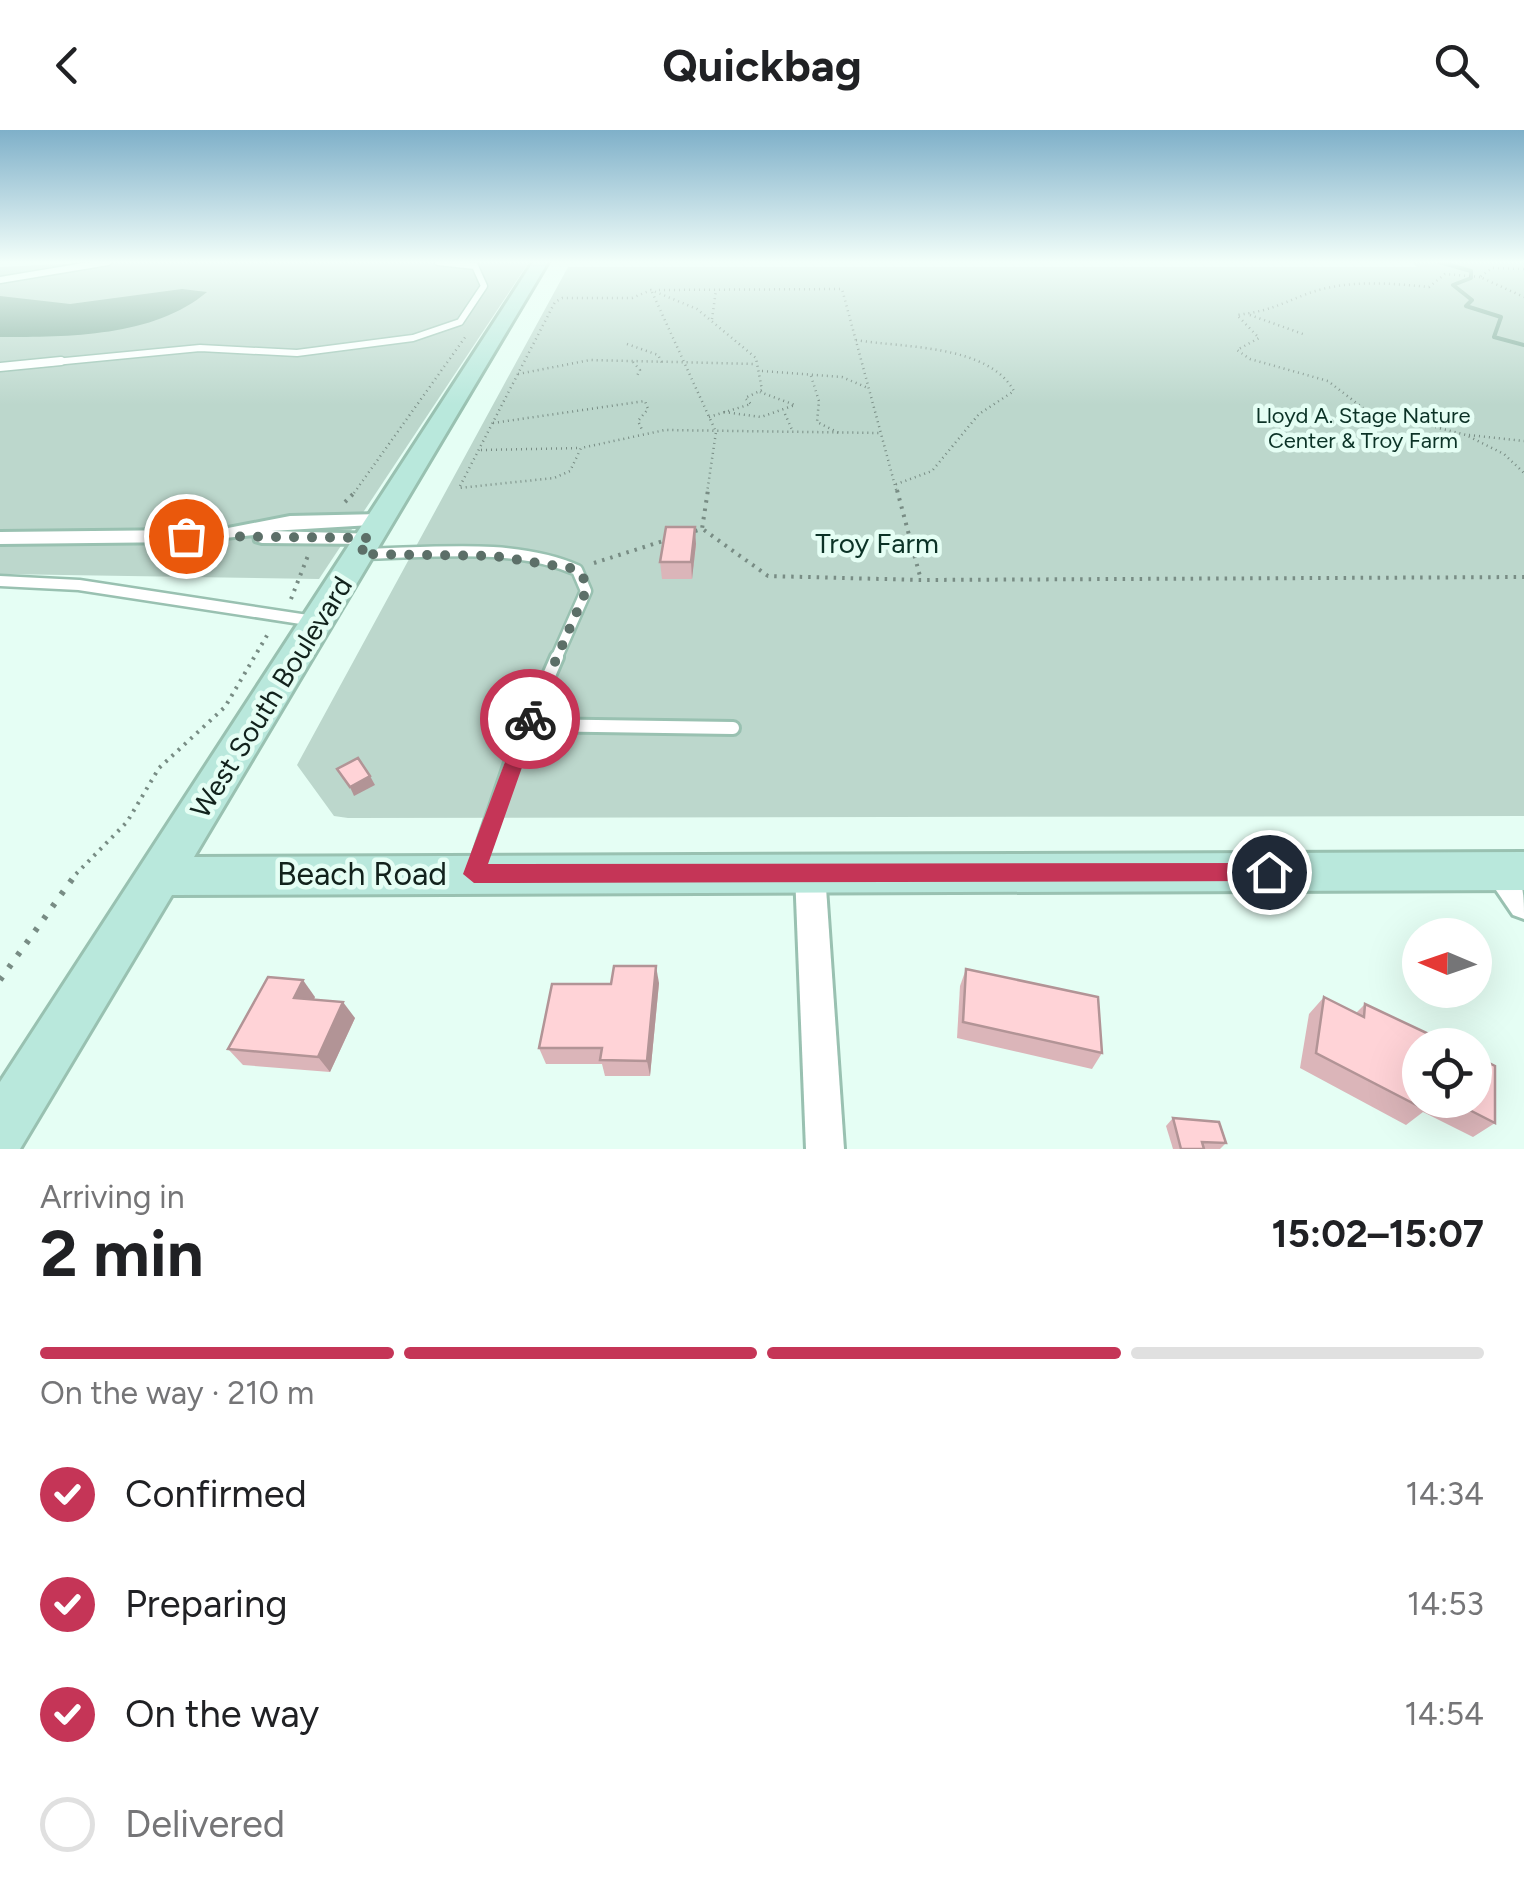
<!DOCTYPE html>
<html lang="en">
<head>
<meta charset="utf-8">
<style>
  body { margin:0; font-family:Figtree,sans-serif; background:#f6f6f6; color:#202124; height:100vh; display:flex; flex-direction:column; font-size:38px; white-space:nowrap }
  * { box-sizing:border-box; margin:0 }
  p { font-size:32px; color:#757577 }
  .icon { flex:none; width:55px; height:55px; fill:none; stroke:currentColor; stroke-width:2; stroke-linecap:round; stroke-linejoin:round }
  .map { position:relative; height:1019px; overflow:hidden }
  .details { display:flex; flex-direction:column; background:#fff; flex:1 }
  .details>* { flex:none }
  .needle { width:65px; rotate:272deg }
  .fabs { position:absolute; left:1402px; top:788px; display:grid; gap:20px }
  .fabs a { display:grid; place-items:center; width:90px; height:90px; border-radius:50%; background:#fff; box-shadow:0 10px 40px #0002; font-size:50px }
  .pin { position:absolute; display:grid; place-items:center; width:85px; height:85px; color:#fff; margin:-42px; border:5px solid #fff; border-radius:50%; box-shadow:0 2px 10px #0007 }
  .courier { position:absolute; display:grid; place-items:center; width:100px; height:100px; margin:-50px; border:8px solid #c53557; border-radius:50%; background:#fff; color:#222; box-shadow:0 2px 12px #0007 }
  .overview em { font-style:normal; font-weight:700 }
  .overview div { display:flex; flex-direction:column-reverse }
  .overview { display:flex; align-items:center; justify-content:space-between; height:170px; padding:0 40px }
  h1 { font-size:65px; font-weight:700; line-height:75px }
  .bar { display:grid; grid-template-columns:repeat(4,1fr); gap:15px 10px; align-content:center; height:120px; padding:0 40px }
  .bar i { height:12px; border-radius:8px; background:#e0e0e0 }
  .bar .selected { background:#c53557 }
  .bar p { grid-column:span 4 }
  ol { padding:0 40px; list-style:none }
  li { display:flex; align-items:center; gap:30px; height:110px }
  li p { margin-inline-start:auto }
  li .icon { padding:10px; border-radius:50%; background:#c53557; color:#fff; stroke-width:4 }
  li:last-child { color:#757577 }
  li i { width:55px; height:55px; border:5px solid #e0e0e0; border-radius:50% }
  header { display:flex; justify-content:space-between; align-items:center; height:130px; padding:0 40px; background:#fff; font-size:45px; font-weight:700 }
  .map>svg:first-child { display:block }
</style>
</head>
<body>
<header><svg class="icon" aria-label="back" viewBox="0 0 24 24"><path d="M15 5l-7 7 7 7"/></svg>Quickbag<svg class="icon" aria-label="search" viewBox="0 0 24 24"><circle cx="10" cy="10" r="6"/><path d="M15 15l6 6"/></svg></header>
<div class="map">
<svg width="1524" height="1019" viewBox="0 0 1524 1019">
  <rect width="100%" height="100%" fill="#e5fef4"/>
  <!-- green -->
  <g fill="#bcd7cc">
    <polygon points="105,132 529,132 319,449 0,444 0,137"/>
    <polygon points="1410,132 1524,132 1524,686 348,688 334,686 297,635 568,137 1417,137"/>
  </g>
  <!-- water -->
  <path fill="#82ab9b" d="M182,159L207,162C154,207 68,207 0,207V166L70,174Z"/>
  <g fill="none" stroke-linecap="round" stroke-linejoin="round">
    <!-- stream -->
    <polyline stroke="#82ab9b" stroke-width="4" points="1439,132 1471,141 1471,148 1453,155 1472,170 1466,176 1501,187 1494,207 1524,215"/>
    <!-- lane-far3 casing -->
    <g stroke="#99c1b1" stroke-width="9">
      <g id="lane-far3">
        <polyline points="0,150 108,132"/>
        <polyline points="34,234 200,218 297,223 413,208 460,192 484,156 475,136 438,132"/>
      </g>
    </g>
    <!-- lane-far2 casing -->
    <g stroke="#99c1b1" stroke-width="11">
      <polyline id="lane-far2" points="0,237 61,231"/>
    </g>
    <!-- lane-far1 casing -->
    <g stroke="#99c1b1" stroke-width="15">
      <g id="lane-far1">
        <path d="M361,424C430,423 513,412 577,440L586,461L556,529"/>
        <polyline points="0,451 79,455 314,491"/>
      </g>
    </g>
    <!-- lane casing -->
    <g stroke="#99c1b1" stroke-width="18">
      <g id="lane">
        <polyline points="528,595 733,598"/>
        <polyline points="475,739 511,633 557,527"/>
      </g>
    </g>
    <!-- street casing -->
    <g stroke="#99c1b1" stroke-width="6">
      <g id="street">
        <polygon points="381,384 388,386 388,394 271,401 377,404 380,408 377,412 370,414 262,413 255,411 254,405 186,412 0,414 0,402 186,400 228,398 290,386"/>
        <path d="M1498,728C1524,738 1524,763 1524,789L1513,785L1483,741L1487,732Z"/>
        <polygon points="810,730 821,734 825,743 844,1019 806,1019 795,743 799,734"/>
      </g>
    </g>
    <!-- secondary casing -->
    <g stroke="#99c1b1" stroke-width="6">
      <polygon id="secondary" points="533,132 548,132 194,727 1524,722 1524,760 172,765 20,1019 0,1019 0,952"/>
    </g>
    <!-- path-far2 -->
    <g stroke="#788c84" stroke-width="2.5" stroke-dasharray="1 4" stroke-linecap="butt">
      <polyline points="1524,139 1492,138 1480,147 1524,167"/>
      <path d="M1480,147L1445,144L1429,157C1388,153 1344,149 1304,165C1276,176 1268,181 1237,185L1259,208L1237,220L1250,229L1328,251L1363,278L1466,305L1504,324L1524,343"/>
      <polyline points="659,160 842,159 897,363"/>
      <polyline points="652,162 716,302 707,363"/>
      <polyline points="1250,185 1303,204"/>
      <polyline points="712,189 716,160"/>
      <path d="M856,210C903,218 988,214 1014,261L979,284L932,341L894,355"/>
      <polyline points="627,214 658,225 662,233"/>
      <polyline points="633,232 640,240 636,248"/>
      <polyline points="762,241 842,247 868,258"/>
      <polyline points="518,244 590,230 756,234"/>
      <polyline points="811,246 819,271 817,292 839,303"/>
      <polyline points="724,282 761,287 795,275 760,262"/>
      <polyline points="785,284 793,302"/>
      <polyline points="709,287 751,274 745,268 762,260 756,228 697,179 651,160 632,168 562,168 555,172 459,358 554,348 570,341 581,318 665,300 881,303"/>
      <polyline points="493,293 645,271 648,279 638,291 643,302"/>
      <polyline points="1469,305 1524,311"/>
      <polyline points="481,320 581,318"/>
      <polyline points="354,363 466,206"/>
    </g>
    <!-- path-far1 -->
    <g stroke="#788c84" stroke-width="4" stroke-dasharray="2.5 6" stroke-linecap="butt">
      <polyline points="897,360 921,450"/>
      <polyline points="345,372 357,360"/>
      <polyline points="704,400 768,446 921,450 1524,447"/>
      <polyline points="695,401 702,399 708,360"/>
      <polyline points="594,433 666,410"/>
      <polyline points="291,469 309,423"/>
      <polyline points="76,744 127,692 159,638 225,577 269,502"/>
    </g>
    <!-- path -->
    <polyline stroke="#788c84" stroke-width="6" stroke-dasharray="4 11" stroke-linecap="butt" points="0,850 78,741"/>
    <!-- lane-far3 -->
    <use href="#lane-far3" stroke="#fff" stroke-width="6"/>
    <!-- lane-far2 -->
    <use href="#lane-far2" stroke="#fff" stroke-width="8"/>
    <!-- lane-far1 -->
    <use href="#lane-far1" stroke="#fff" stroke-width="10"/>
    <!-- lane -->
    <use href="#lane" stroke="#fff" stroke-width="12"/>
    <!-- street -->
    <use href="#street" fill="#fff" fill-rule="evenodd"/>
    <!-- secondary -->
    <use href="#secondary" fill="#b9e8dc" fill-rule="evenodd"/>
  </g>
  <!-- wall -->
  <g fill="#dbb5b9">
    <polygon points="696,414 692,449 662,449 660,432"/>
    <polygon points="966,839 1102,923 1092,939 957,908 960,856"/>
    <polygon points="659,853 650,946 605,946 602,934 546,934 539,918 611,854"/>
    <polygon points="315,867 314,870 355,888 330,942 243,935 228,919"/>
    <polygon points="1324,867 1356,883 1365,874 1420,970 1475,970 1495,993 1473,1007 1423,982 1406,995 1300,938 1309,884"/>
    <polygon points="1173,988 1226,1013 1220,1019 1173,1019 1166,996"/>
  </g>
  <!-- shaded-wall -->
  <g fill="#b29496">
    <polygon points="695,397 696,414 692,449 691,432"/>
    <polygon points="370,646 375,655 354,666 350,657"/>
    <polygon points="656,836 659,853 650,946 647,931"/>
    <polygon points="303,850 315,867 307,884 294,868"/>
    <polygon points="343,872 355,888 330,942 318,927"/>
  </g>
  <!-- building -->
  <g fill="#ffd3d7" stroke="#b29496" stroke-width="2.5">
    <polygon points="666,397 695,397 691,432 660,432"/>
    <polygon points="358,628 370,646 350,657 337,639"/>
    <polygon points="614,836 656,836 647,931 600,930 602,918 539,918 552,854 611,854"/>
    <polygon points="966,839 1098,867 1102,923 963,892"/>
    <polygon points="268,847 303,850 294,868 343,872 318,927 228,919"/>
    <polygon points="1324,867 1364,887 1365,874 1452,915 1420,915 1420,970 1426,970 1426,980 1316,923"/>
    <polygon points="1475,926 1495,936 1495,993 1450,970 1475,970"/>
    <polygon points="1173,988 1219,992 1226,1013 1202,1012 1204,1019 1181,1019"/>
  </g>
  <!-- sky -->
  <linearGradient id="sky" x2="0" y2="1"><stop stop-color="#7fb0c9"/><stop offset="0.48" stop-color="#f3fffa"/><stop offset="1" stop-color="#f3fffa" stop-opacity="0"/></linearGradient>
  <rect width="1524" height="275" fill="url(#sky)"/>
  <!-- route -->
  <polygon fill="#c53557" points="530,583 539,589 488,734 1269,733 1279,742 1269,751 474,753 463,744 521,589"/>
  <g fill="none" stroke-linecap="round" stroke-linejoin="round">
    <!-- done -->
    <polyline stroke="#5c6f68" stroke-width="10" stroke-dasharray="0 18" points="186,406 370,408 360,424 494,426 576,439 584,449 586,461 530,589"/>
  </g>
  <g text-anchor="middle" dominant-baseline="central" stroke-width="9" stroke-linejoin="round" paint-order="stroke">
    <!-- far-park labels -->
    <g font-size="22" fill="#0b3226" stroke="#e5fef4">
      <text x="1363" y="285">Lloyd A. Stage Nature<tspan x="1363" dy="25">Center &amp; Troy Farm</tspan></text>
    </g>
    <!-- park labels -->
    <g font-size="28" fill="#0b3226" stroke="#e5fef4">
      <text x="877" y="413">Troy Farm</text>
    </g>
    <!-- street labels -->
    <g font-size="28" fill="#12221c" stroke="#e5fef4">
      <text transform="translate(271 567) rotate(-58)">West South Boulevard</text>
    </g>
    <!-- near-street labels -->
    <g font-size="32" fill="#12221c" stroke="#e5fef4">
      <text x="362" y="744">Beach Road</text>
    </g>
  </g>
</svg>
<div class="fabs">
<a><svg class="needle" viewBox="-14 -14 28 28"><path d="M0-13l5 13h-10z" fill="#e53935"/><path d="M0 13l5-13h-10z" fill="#757577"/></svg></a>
<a><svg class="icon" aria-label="locate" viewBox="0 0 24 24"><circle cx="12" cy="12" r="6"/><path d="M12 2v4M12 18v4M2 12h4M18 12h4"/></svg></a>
</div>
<div class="pin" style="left:186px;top:406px;background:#ea580c"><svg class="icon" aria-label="bag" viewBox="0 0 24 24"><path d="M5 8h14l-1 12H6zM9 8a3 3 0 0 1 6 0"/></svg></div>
<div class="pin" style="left:1269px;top:742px;background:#1f2937"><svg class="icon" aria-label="home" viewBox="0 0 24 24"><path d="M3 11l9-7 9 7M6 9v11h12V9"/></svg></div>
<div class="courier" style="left:530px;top:589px"><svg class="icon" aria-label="bike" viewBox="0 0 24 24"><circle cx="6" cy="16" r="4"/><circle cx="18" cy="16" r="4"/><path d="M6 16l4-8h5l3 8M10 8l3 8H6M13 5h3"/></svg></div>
</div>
<section class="details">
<div class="overview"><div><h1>2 min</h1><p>Arriving in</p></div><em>15:02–15:07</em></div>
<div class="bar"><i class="selected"></i><i class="selected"></i><i class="selected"></i><i></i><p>On the way · 210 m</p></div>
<ol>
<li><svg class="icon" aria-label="check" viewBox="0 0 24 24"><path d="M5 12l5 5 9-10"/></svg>Confirmed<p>14:34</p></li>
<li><svg class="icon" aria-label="check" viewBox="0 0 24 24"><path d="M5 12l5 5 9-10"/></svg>Preparing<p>14:53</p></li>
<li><svg class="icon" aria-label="check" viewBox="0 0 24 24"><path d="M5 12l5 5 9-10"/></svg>On the way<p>14:54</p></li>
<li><i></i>Delivered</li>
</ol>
</section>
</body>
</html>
